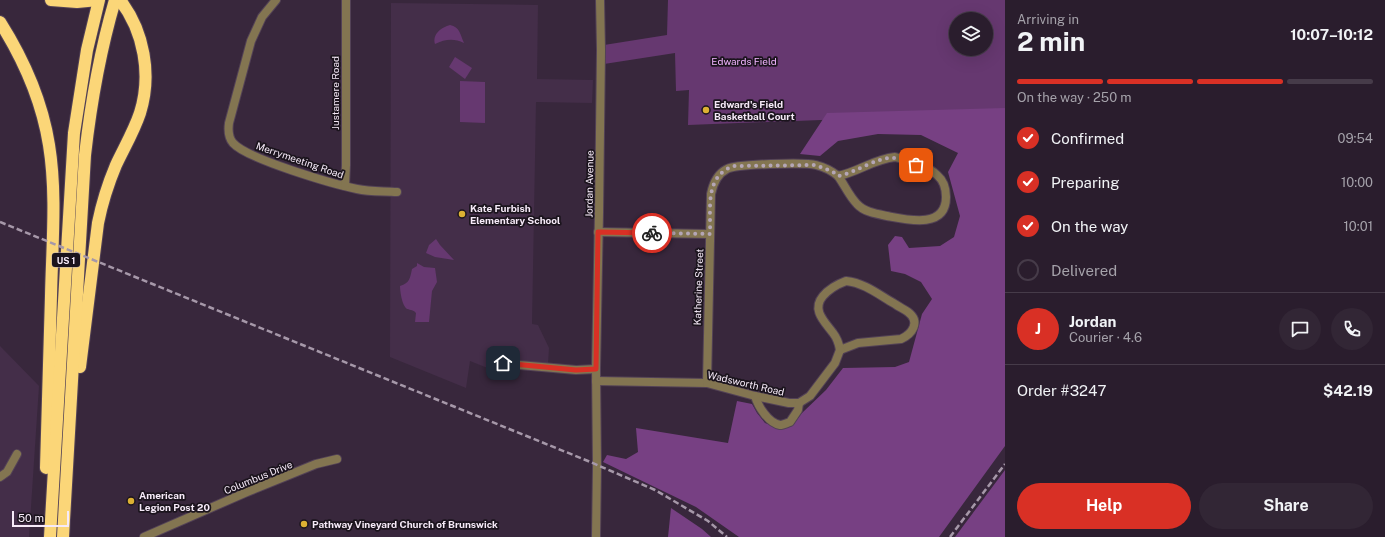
<!DOCTYPE html>
<html lang="en">
<head>
<meta charset="utf-8">
<style>
  body { margin:0; font-family:"Public Sans",sans-serif; background:#322635; color:#f1f3f6; height:100vh; display:flex; flex-direction:column; font-size:15px; white-space:nowrap }
  * { box-sizing:border-box; margin:0 }
  p { font-size:13px; color:#a5a2aa }
  .icon { flex:none; width:22px; height:22px; fill:none; stroke:currentColor; stroke-width:2; stroke-linecap:round; stroke-linejoin:round }
  .map { position:relative; flex:1; overflow:hidden }
  .sheet { display:flex; flex-direction:column; background:#2a1d2d; width:380px }
  .sheet>* { flex:none }
  .tools { position:absolute; left:949px; top:12px; display:grid; gap:8px }
  .tools a { display:grid; place-items:center; width:44px; height:44px; border-radius:50%; background:#2a1d2d; box-shadow:0 4px 16px #0002,0 0 0 1px #463b49; font-size:20px }
  .scale { position:absolute; left:12px; bottom:10px; width:57px; box-sizing:border-box; padding-left:4px; border:2px solid #f6eaf8; border-top:0; font-size:11px; line-height:14px; white-space:nowrap; color:#f6eaf8; -webkit-text-stroke:3px #1b141d; paint-order:stroke }
  .pin { position:absolute; display:grid; place-items:center; width:34px; height:34px; color:#fff; margin:-17px; border-radius:8px; box-shadow:0 2px 6px #0006 }
  .courier { position:absolute; display:grid; place-items:center; width:40px; height:40px; margin:-20px; border:3px solid #d93025; border-radius:50%; background:#fff; color:#222; box-shadow:0 1px 5px #0007 }
  .overview em { font-style:normal; font-weight:700 }
  .overview div { display:flex; flex-direction:column-reverse }
  .overview { display:flex; align-items:center; justify-content:space-between; height:68px; padding:0 12px }
  h1 { font-size:26px; font-weight:700; line-height:30px }
  .bar { display:grid; grid-template-columns:repeat(4,1fr); gap:6px 4px; align-content:center; height:48px; padding:0 12px }
  .bar i { height:5px; border-radius:3px; background:#463b49 }
  .bar .on { background:#d93025 }
  .bar p { grid-column:span 4 }
  .line { display:flex; align-items:center; gap:10px; padding:0 12px; border-top:1px solid #463b49 }
  .line div { flex:1 }
  .round { display:grid; place-items:center; flex:none; width:42px; height:42px; border-radius:21px; background:#322635 }
  ol { padding:0 12px; list-style:none }
  li { display:flex; align-items:center; gap:12px; height:44px }
  li p { margin-inline-start:auto }
  li .icon { padding:4px; border-radius:50%; background:#d93025; color:#fff; stroke-width:4 }
  li:last-child { color:#a5a2aa }
  li i { width:22px; height:22px; border:2px solid #463b49; border-radius:50% }
  .button { display:flex; gap:8px; margin-top:auto; padding:8px 12px }
  .button a { flex:1; height:46px; border-radius:24px; background:#d93025; color:#fff; font-size:16px; font-weight:700; line-height:46px; text-align:center }
  .button a+a { background:#322635; color:#f1f3f6 }
  main { display:flex; flex:1; min-height:0 }
  .map>svg:first-child { display:block }
</style>
</head>
<body>
<main>
<div class="map">
<svg width="1005" height="537" viewBox="0 0 1005 537">
  <rect width="100%" height="100%" fill="#38273c"/>
  <!-- built -->
  <g fill="#442e49">
    <polygon points="391,3 538,5 537,79 593,80 592,103 536,102 532,324 538,325 549,348 548,364 501,362 500,373 470,361 466,388 390,357"/>
    <polygon points="0,346 39,386 29,537 0,537"/>
  </g>
  <!-- green -->
  <g fill="#663870" fill-rule="evenodd">
    <path d="M668,0H1005V113L688,125L689,90L676,91L675,53L604,64V45L667,35ZM956,19H986V49H956Z"/>
    <path d="M450,25C460,27 460,34 464,43C454,38 445,39 435,44C432,34 442,27 450,25Z"/>
    <polygon points="455,57 472,68 465,79 449,67"/>
    <polygon points="460,81 485,82 485,123 460,122"/>
    <polygon points="436,239 440,245 454,260 435,257 426,253 429,245"/>
    <path d="M417,263L424,267L435,268L437,282L432,291L429,322H415L416,313L414,311C414,311 408,309 407,309C402,306 400,291 400,286C410,283 410,278 412,269L417,266Z"/>
  </g>
  <!-- forest -->
  <g fill="#774083">
    <polygon points="1005,108 1005,446 939,537 739,537 696,507 603,462 607,455 626,459 638,452 636,428 728,443 737,401 752,404 757,413 765,423 782,429 792,426 802,413 826,390 843,368 895,367 909,362 922,314 932,299 921,282 905,274 891,271 888,245 895,236 902,237 909,248 940,246 954,237 960,216 948,172 958,153 921,135 878,134 838,141 820,156 800,154 827,113"/>
    <polygon points="1005,470 1005,537 955,537"/>
    <polygon points="671,508 702,529 711,537 668,537"/>
  </g>
  <g fill="none" stroke-linecap="round" stroke-linejoin="round">
    <!-- street casing -->
    <g stroke="#534256" stroke-width="10">
      <g id="street">
        <path d="M276,0L262,17L251,41L229,123C228,130 228,137 233,143C247,159 333,184 357,189C370,192 384,191 397,192"/>
        <path d="M895,157C908,161 927,165 937,175C943,180 946,188 946,197C946,229 908,220 887,216C877,214 864,212 857,204C849,196 844,184 838,176C858,172 874,159 895,157Z"/>
        <polyline points="345,186 346,165 346,0"/>
        <polyline points="598,232 710,234"/>
        <path d="M846,281C865,283 879,295 895,304C899,307 904,309 908,312C921,322 912,334 901,339L858,343L840,350C839,344 837,338 833,333C825,322 811,310 823,296C829,289 838,284 846,281Z"/>
        <polyline points="496,363 576,370 596,369"/>
        <polyline points="596,381 707,383 755,396 789,403 799,403 810,396 835,363 840,350"/>
        <path d="M707,383L711,194C713,184 717,174 727,169C736,164 805,162 816,165C824,167 832,171 838,176"/>
        <path d="M755,396C758,406 768,423 780,425C783,425 787,423 790,422L798,410L799,403"/>
        <polyline points="0,477 7,472 17,454"/>
        <polyline points="144,537 247,492 316,464 337,459"/>
        <polyline points="596,537 597,467 596,369 599,213 601,50 600,0"/>
      </g>
    </g>
    <!-- highway casing -->
    <g stroke="#534256" stroke-width="14">
      <g id="highway">
        <polyline points="51,0 77,2 98,0"/>
        <path d="M0,22C24,60 42,101 49,145C57,194 52,246 51,296C49,353 48,411 46,468"/>
        <path d="M80,367L98,223C102,203 108,184 116,165C124,148 134,131 140,113C152,75 144,31 120,0"/>
        <polyline points="50,537 74,133 87,50 99,0"/>
        <path d="M63,537L85,155C91,102 100,51 115,0"/>
      </g>
    </g>
    <!-- street -->
    <use href="#street" stroke="#837551" stroke-width="8"/>
    <!-- highway -->
    <use href="#highway" stroke="#fbd678" stroke-width="12"/>
    <!-- rail -->
    <g stroke="#a698a9" stroke-width="2.5" stroke-dasharray="6 3" stroke-linecap="butt">
      <polyline points="0,222 588,461 655,490 708,521 727,537"/>
      <polyline points="950,537 1005,464"/>
    </g>
  </g>
  <g fill="none" stroke-linecap="round" stroke-linejoin="round">
    <!-- done -->
    <path stroke="#b4a6b6" stroke-width="4" stroke-dasharray="0 7.2" d="M652,233L710,234C711,208 704,176 734,166L816,165L833,172L838,176C856,173 877,156 895,158C902,158 909,162 916,165"/>
    <!-- route -->
    <polyline stroke="#d93025" stroke-width="5" points="503,363 576,370 596,369 598,232 652,233"/>
  </g>
  <!-- markers -->
  <g fill="#ddb133" stroke="#1b141d" stroke-width="1.5">
    <circle cx="706" cy="110" r="4"/>
    <circle cx="462" cy="214" r="4"/>
    <circle cx="131" cy="501" r="4"/>
    <circle cx="304" cy="524" r="4"/>
  </g>
  <g text-anchor="middle" dominant-baseline="central" stroke-width="3.5" stroke-linejoin="round" paint-order="stroke">
    <!-- shield labels -->
    <rect fill="#1b141d" stroke="#b4aab6" stroke-width="1" x="52" y="253" width="28" height="14" rx="3"/>
    <g font-size="9" font-weight="bold" fill="#f6eaf8">
      <text x="66" y="260">US 1</text>
    </g>
    <!-- park labels -->
    <g font-size="10" fill="#f1b4fe" stroke="#1b141d">
      <text x="744" y="61">Edwards Field</text>
    </g>
    <!-- street labels -->
    <g font-size="10" fill="#f6eaf8" stroke="#1b141d">
      <text transform="translate(335 93) rotate(-90)">Justamere Road</text>
      <text transform="translate(300 160) rotate(19)">Merrymeeting Road</text>
      <text transform="translate(589 184) rotate(-89)">Jordan Avenue</text>
      <text transform="translate(698 287) rotate(-88)">Katherine Street</text>
      <text transform="translate(746 383) rotate(13)">Wadsworth Road</text>
      <text transform="translate(258 477) rotate(-22)">Columbus Drive</text>
    </g>
    <!-- poi labels -->
    <g font-size="10" font-weight="bold" fill="#f6eaf8" stroke="#1b141d" text-anchor="start">
      <text x="714" y="104">Edward's Field<tspan x="714" dy="12">Basketball Court</tspan></text>
      <text x="470" y="208">Kate Furbish<tspan x="470" dy="12">Elementary School</tspan></text>
      <text x="139" y="495">American<tspan x="139" dy="12">Legion Post 20</tspan></text>
      <text x="312" y="524">Pathway Vineyard Church of Brunswick</text>
    </g>
  </g>
</svg>
<div class="tools">
<a><svg class="icon" aria-label="layers" viewBox="0 0 24 24"><path d="M12 4l9 5-9 5-9-5zM3 14l9 5 9-5"/></svg></a>
</div>
<div class="scale">50 m</div>
<div class="pin" style="left:916px;top:165px;background:#ea580c"><svg class="icon" aria-label="bag" viewBox="0 0 24 24"><path d="M5 8h14l-1 12H6zM9 8a3 3 0 0 1 6 0"/></svg></div>
<div class="pin" style="left:503px;top:363px;background:#1f2937"><svg class="icon" aria-label="home" viewBox="0 0 24 24"><path d="M3 11l9-7 9 7M6 9v11h12V9"/></svg></div>
<div class="courier" style="left:652px;top:233px"><svg class="icon" aria-label="bike" viewBox="0 0 24 24"><circle cx="6" cy="16" r="4"/><circle cx="18" cy="16" r="4"/><path d="M6 16l4-8h5l3 8M10 8l3 8H6M13 5h3"/></svg></div>
</div>
<section class="sheet">
<div class="overview"><div><h1>2 min</h1><p>Arriving in</p></div><em>10:07–10:12</em></div>
<div class="bar"><i class="on"></i><i class="on"></i><i class="on"></i><i></i><p>On the way · 250 m</p></div>
<ol>
<li><svg class="icon" aria-label="check" viewBox="0 0 24 24"><path d="M5 12l5 5 9-10"/></svg>Confirmed<p>09:54</p></li>
<li><svg class="icon" aria-label="check" viewBox="0 0 24 24"><path d="M5 12l5 5 9-10"/></svg>Preparing<p>10:00</p></li>
<li><svg class="icon" aria-label="check" viewBox="0 0 24 24"><path d="M5 12l5 5 9-10"/></svg>On the way<p>10:01</p></li>
<li><i></i>Delivered</li>
</ol>
<div class="line" style="height:72px"><b class="round" style="background:#d93025;color:#fff">J</b><div><b>Jordan</b><p>Courier · 4.6</p></div><a class="round"><svg class="icon" aria-label="chat" viewBox="0 0 24 24"><path d="M4 5h16v11H9l-5 4z"/></svg></a><a class="round"><svg class="icon" aria-label="phone" viewBox="0 0 24 24"><path d="M5 4h4l2 5-3 2q2 4 5 5l2-3 5 2v4C11 20 4 13 5 4z"/></svg></a></div>
<div class="line" style="height:52px"><div>Order #3247</div><b>$42.19</b></div>
<div class="button"><a>Help</a><a>Share</a></div>
</section>
</main>
</body>
</html>
